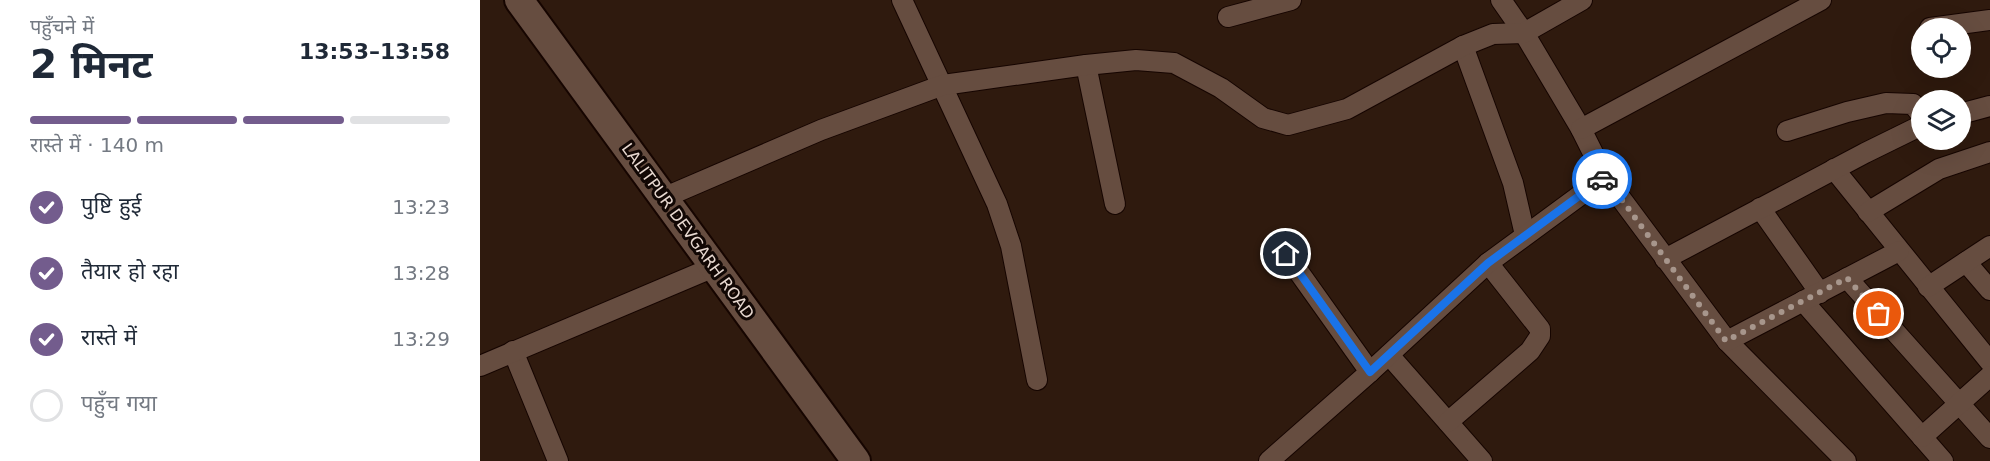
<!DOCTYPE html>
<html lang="hi">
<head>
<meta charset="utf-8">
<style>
  body { margin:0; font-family:"DejaVu Sans","Noto Sans Devanagari",sans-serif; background:#f6f6f7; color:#1f2937; height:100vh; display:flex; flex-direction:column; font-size:22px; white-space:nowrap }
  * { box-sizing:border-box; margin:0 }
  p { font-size:20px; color:#747a83 }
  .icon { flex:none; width:33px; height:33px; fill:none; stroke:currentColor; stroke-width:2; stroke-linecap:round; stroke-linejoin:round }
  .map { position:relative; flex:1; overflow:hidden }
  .side { display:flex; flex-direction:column; background:#fff; width:480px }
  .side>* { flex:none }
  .fabs { position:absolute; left:1431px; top:18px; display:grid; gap:12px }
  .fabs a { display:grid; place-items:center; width:60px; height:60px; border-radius:50%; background:#fff; box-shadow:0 6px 24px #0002; font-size:30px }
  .pin { position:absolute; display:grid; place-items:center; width:51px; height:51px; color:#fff; margin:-26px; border:3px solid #fff; border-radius:50%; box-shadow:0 2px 6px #0007 }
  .courier { position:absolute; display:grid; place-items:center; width:60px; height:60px; margin:-30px; border:4px solid #1a73e8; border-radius:50%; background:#fff; color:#222; box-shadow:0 2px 8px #0007 }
  .overview em { font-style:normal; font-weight:700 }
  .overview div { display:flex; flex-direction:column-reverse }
  .overview { display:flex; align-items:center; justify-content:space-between; height:102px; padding:0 30px }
  h1 { font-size:39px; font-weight:700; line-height:45px }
  .bar { display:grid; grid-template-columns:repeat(4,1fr); gap:9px 6px; align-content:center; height:72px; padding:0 30px }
  .bar i { height:8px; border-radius:4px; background:#e0e1e3 }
  .bar .selected { background:#735c8d }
  .bar p { grid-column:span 4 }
  ol { padding:0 30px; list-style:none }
  li { display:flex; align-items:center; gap:18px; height:66px }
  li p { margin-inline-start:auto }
  li .icon { padding:6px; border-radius:50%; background:#735c8d; color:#fff; stroke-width:4 }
  li:last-child { color:#747a83 }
  li i { width:33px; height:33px; border:3px solid #e0e1e3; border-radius:50% }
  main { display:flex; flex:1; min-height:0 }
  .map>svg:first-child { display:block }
</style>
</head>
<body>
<main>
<section class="side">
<div class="overview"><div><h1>2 मिनट</h1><p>पहुँचने में</p></div><em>13:53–13:58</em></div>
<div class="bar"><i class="selected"></i><i class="selected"></i><i class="selected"></i><i></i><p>रास्ते में · 140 m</p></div>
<ol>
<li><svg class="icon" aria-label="check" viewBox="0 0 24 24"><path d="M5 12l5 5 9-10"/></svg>पुष्टि हुई<p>13:23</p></li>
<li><svg class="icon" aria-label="check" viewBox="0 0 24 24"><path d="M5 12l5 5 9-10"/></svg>तैयार हो रहा<p>13:28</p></li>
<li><svg class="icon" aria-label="check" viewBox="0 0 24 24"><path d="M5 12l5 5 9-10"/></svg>रास्ते में<p>13:29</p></li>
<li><i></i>पहुँच गया</li>
</ol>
</section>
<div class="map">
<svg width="1510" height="461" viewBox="0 0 1510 461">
  <rect width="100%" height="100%" fill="#2f1a0e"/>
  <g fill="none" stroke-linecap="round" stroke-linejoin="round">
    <!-- minor casing -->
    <g stroke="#160500" stroke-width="22">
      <g id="minor">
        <polyline points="422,0 517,204 531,246 557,380"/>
        <polyline points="1021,0 1044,33 1101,129 1125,177 1247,341 1366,461"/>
        <polyline points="748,17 811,0"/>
        <polyline points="1450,28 1510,20"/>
        <polyline points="983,46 1033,183 1045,235"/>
        <polyline points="606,65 635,204"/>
        <polyline points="1480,114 1510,106"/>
        <polyline points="1101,129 1341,0"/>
        <polyline points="1307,131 1367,112 1406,103 1433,104 1442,116"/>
        <polyline points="1354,169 1510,362"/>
        <polyline points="183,198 341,130 463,85 606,65 656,60 694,63 741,88 783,118 808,125 867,109 983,46 1013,34 1044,33 1102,0"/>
        <polyline points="1280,208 1340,293"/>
        <polyline points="1388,212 1459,169 1510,152"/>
        <polyline points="806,254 890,372"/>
        <polyline points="1185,259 1385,153 1442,125"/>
        <polyline points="1486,262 1510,290"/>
        <polyline points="1367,278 1510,438"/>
        <polyline points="1448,287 1510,246"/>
        <polyline points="1323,301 1463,461"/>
        <polyline points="1247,341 1419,251"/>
        <polyline points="33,351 78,461"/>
        <polyline points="909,355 1002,461"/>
        <polyline points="0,366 234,267"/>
        <polyline points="968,422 1050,351 1060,336 1060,329 1008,263"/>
        <polyline points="1442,437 1510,376"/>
        <polyline points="789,461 890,372 1008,263 1125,177"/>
      </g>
    </g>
    <!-- secondary casing -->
    <g stroke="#160500" stroke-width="32">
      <polyline id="secondary" points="39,0 376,461"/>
    </g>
    <!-- minor -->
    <use href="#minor" stroke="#664d40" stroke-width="20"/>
    <!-- secondary -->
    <use href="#secondary" stroke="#664d40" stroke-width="28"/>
  </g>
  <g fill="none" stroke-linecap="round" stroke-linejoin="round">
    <!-- done -->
    <polyline stroke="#a7968c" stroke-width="6" stroke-dasharray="0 10.8" points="1122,179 1125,177 1246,341 1367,278 1399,314"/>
    <!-- route -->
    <polyline stroke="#1a73e8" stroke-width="8" points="806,254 890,372 1008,263 1122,179"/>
  </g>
  <g text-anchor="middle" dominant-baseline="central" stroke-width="6" stroke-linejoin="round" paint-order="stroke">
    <!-- street labels -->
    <g font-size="16" fill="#e7d8d0" stroke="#110704">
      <text transform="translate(208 231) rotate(54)">LALITPUR DEVGARH ROAD</text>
    </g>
  </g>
</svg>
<div class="fabs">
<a><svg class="icon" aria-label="locate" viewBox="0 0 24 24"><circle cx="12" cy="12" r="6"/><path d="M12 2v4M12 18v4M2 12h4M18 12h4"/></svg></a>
<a><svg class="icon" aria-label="layers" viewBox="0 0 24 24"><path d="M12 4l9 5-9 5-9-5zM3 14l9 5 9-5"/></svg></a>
</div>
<div class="pin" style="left:1399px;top:314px;background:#ea580c"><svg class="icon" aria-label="bag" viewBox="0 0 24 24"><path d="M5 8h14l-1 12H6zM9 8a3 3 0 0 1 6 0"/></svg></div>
<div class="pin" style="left:806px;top:254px;background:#1f2937"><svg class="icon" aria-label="home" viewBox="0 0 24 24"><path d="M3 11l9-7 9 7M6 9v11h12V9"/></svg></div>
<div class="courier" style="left:1122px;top:179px"><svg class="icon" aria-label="car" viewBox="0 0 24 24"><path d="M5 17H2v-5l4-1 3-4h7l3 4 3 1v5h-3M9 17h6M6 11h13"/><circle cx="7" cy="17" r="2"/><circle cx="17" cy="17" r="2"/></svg></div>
</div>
</main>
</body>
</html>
